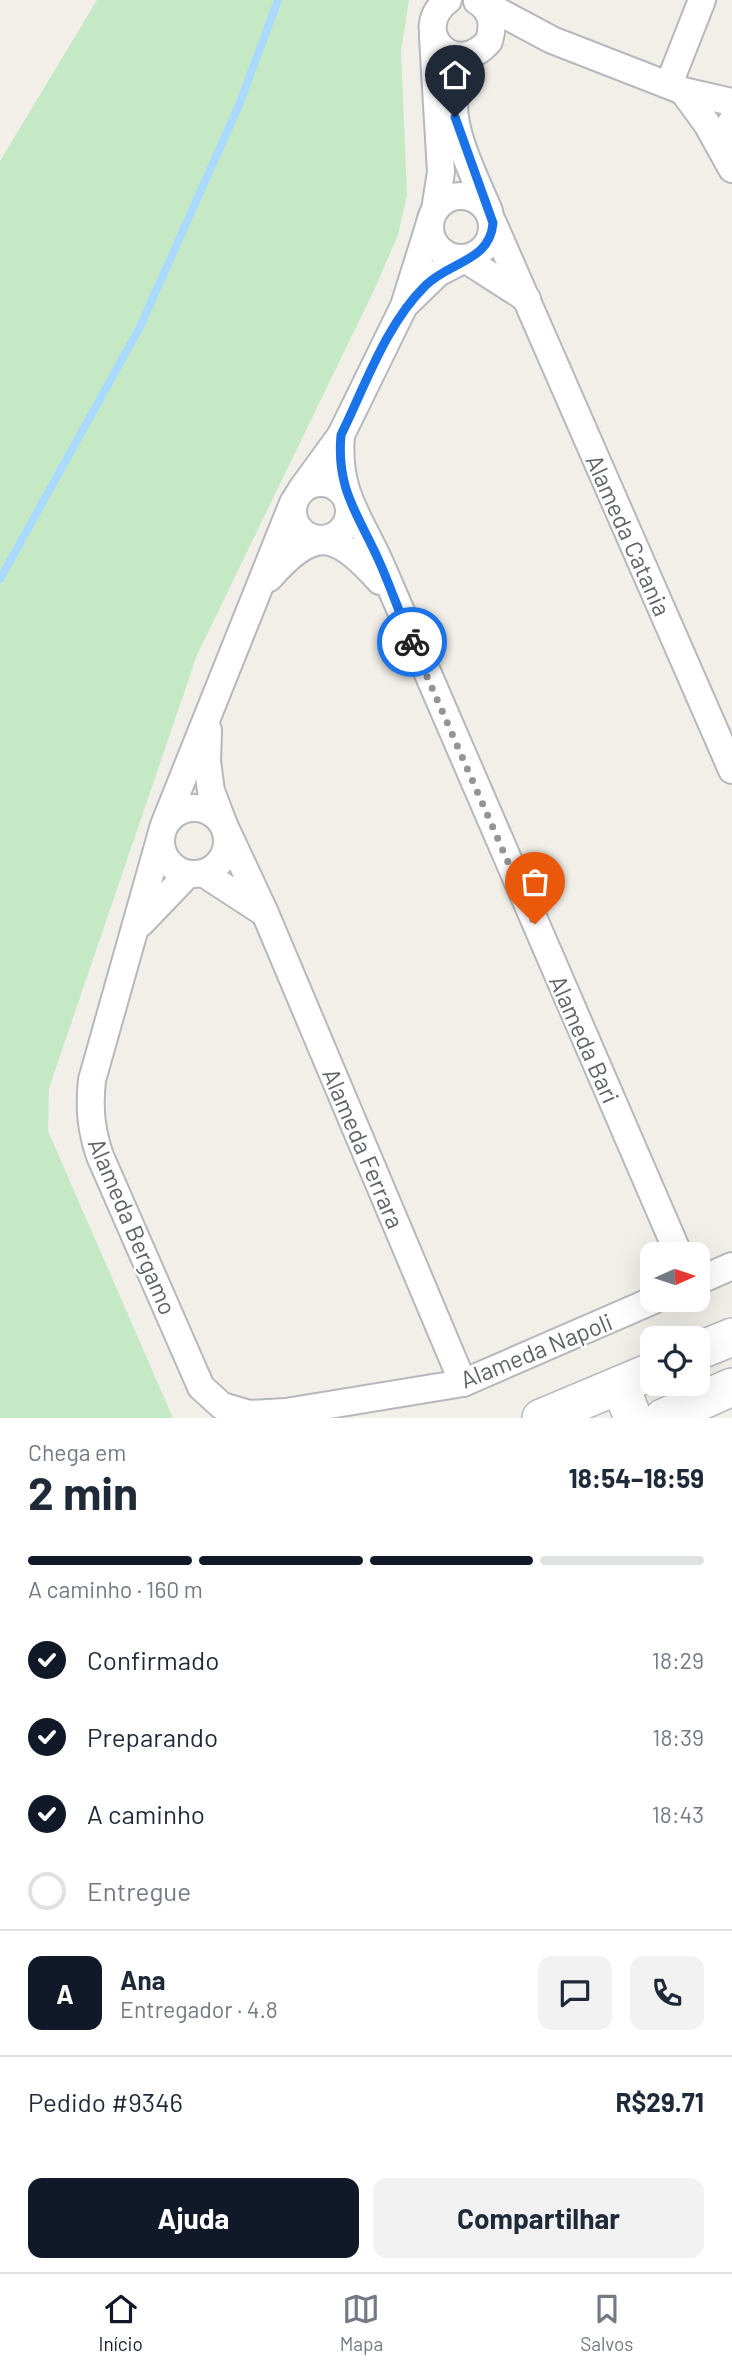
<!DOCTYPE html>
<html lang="pt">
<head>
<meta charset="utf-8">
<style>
  body { margin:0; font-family:Barlow,sans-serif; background:#f2f2f3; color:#1f2937; height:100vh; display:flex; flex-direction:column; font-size:26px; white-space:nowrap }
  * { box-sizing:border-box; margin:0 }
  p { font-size:23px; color:#747a83 }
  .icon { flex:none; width:38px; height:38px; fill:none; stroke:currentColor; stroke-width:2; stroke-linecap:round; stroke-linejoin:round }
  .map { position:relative; height:1418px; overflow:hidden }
  .drawer { display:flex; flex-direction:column; background:#fff; flex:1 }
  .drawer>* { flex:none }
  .needle { width:46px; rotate:87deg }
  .buttons { position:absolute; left:640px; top:1242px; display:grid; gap:14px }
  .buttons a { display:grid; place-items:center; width:70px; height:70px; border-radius:14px; background:#fff; box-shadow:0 7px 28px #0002; font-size:35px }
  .pin { position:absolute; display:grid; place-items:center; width:60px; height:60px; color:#fff; margin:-72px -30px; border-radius:50% 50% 50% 0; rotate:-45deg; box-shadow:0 0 7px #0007 }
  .pin .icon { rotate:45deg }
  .courier { position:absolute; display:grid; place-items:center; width:70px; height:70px; margin:-35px; border:5px solid #1a73e8; border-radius:50%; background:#fff; color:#222; box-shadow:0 2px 9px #0007 }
  .summary em { font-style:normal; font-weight:700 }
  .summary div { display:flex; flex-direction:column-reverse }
  .summary { display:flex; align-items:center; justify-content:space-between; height:119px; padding:0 28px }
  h1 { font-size:46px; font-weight:700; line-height:52px }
  .bar { display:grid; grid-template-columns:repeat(4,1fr); gap:10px 7px; align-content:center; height:84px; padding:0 28px }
  .bar i { height:9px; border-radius:5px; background:#e0e1e3 }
  .bar .selected { background:#111827 }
  .bar p { grid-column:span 4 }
  .line { display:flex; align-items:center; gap:18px; padding:0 28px; border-top:2px solid #e0e1e3 }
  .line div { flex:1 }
  .round { display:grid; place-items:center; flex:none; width:74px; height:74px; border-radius:14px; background:#f2f2f3 }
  ol { padding:0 28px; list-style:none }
  li { display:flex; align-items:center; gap:21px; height:77px }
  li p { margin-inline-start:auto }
  li .icon { padding:7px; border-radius:50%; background:#111827; color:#fff; stroke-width:4 }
  li:last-child { color:#747a83 }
  li i { width:38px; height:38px; border:4px solid #e0e1e3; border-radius:50% }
  .primary-button { display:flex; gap:14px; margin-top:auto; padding:14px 28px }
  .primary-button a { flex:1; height:80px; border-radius:14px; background:#111827; color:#fff; font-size:28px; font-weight:700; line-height:80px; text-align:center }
  .primary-button a+a { background:#f2f2f3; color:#1f2937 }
  .dock { display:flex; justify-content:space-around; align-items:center; height:98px; border-top:2px solid #e0e1e3; background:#fff; font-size:19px; color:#747a83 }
  .dock a { display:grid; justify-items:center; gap:4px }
  .dock .selected { color:#111827 }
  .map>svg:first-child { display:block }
</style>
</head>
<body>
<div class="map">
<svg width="732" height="1418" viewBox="0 0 732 1418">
  <rect width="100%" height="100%" fill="#f1efe8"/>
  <!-- green -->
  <polygon fill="#c5e8c5" points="97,0 409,0 401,51 407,195 398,235 376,286 197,655 49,1088 48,1131 173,1418 0,1418 0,161"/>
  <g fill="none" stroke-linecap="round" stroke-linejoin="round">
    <!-- stream -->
    <polyline stroke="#aadaff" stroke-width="8" points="0,579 140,327 239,105 278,0"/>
    <!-- street casing -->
    <g stroke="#b5b8bc" stroke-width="30">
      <g id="street">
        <path d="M448,0C408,31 455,81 489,41C494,24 492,10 477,1"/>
        <polyline points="481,2 552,40 683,91 732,102"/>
        <polyline points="433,37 441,172 435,210"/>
        <path d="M471,55C464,68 457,81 455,96C449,128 476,180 489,211"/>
        <polyline points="669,84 702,0"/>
        <polyline points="683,91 707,124 732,169"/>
        <path d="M729,159C720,145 724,133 732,121"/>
        <circle cx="461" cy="227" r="31"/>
        <polyline points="493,223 732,770"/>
        <polyline points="406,304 438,273 465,259 527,299"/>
        <path d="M341,435C336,492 359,516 381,565L679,1255"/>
        <circle cx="321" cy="511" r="28"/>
        <polyline points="301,490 341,435 404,306 430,223"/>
        <path d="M293,503L164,825L92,1080C89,1108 91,1130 100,1156L201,1387L222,1406L249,1414L286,1412L463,1383L654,1300"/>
        <path d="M269,578C316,525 335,532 380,581"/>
        <polyline points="208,730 207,761 211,791 224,825 265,913 463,1383"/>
        <circle cx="194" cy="841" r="33"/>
        <polyline points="203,873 263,912"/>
        <polyline points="141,923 188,874"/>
        <polyline points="698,1281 732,1266"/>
      </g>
    </g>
    <!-- secondary casing -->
    <g stroke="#b6babf" stroke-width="40">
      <g id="secondary">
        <polyline points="698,1351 732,1337"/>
        <polyline points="620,1385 633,1418"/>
        <polyline points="541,1418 653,1371"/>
        <polyline points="663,1418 732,1387"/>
      </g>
    </g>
    <!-- street -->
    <use href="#street" stroke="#fff" stroke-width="26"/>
    <!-- secondary -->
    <use href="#secondary" stroke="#fff" stroke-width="37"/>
  </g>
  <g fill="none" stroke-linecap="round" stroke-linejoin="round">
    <!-- done -->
    <polyline stroke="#929495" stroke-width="7" stroke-dasharray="0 12.6" points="412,642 535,924"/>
    <!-- route -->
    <path stroke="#1a73e8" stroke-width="9" d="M412,642C400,615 391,588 379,561C358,514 336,489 341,435C366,384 386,324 426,285C451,261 490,261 493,223L455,117"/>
  </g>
  <g text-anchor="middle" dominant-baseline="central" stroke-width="5" stroke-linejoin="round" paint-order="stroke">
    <!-- street labels -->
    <g font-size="24" fill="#5f6368" stroke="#fff">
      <text transform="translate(629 535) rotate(66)">Alameda Catania</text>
      <text transform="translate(585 1039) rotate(66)">Alameda Bari</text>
      <text transform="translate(364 1148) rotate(67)">Alameda Ferrara</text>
      <text transform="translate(133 1226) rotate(67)">Alameda Bergamo</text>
      <text transform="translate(536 1350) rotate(-22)">Alameda Napoli</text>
    </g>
  </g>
</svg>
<div class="buttons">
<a><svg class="needle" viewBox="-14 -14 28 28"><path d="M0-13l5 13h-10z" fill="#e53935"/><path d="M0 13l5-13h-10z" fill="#747a83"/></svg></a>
<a><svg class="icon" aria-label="locate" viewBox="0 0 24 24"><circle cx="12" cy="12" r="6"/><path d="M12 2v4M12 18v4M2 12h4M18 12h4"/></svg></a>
</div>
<div class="pin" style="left:535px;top:924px;background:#ea580c"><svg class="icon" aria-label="bag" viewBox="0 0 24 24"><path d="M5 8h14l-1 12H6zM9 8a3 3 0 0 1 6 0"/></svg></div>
<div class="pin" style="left:455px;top:117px;background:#1f2937"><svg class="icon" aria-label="home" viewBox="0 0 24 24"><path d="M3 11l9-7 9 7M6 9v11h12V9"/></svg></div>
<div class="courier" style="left:412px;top:642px"><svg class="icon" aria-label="bike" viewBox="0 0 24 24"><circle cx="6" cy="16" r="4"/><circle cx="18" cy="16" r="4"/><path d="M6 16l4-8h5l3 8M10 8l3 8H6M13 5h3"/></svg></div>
</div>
<section class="drawer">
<div class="summary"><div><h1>2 min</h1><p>Chega em</p></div><em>18:54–18:59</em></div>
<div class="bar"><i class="selected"></i><i class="selected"></i><i class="selected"></i><i></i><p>A caminho · 160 m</p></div>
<ol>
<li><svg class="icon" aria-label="check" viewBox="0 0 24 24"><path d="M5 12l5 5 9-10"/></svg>Confirmado<p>18:29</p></li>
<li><svg class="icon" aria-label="check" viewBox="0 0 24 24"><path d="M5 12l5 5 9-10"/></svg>Preparando<p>18:39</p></li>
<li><svg class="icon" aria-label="check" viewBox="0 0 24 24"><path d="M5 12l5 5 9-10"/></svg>A caminho<p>18:43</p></li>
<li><i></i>Entregue</li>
</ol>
<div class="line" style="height:126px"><b class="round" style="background:#111827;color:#fff">A</b><div><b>Ana</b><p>Entregador · 4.8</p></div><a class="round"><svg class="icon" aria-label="chat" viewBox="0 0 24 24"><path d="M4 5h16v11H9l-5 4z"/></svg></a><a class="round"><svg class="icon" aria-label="phone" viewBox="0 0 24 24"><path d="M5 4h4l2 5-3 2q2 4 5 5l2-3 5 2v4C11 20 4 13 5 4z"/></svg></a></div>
<div class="line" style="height:91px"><div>Pedido #9346</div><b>R$29.71</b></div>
<div class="primary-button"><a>Ajuda</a><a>Compartilhar</a></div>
</section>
<nav class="dock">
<a class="selected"><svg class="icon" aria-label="home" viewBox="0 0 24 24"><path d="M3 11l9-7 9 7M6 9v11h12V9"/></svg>Início</a>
<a><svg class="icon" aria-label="map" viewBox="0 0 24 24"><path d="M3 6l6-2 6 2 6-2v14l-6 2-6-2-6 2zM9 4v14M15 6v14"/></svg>Mapa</a>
<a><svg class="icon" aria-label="saved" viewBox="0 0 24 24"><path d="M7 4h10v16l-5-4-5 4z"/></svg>Salvos</a>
</nav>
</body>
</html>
